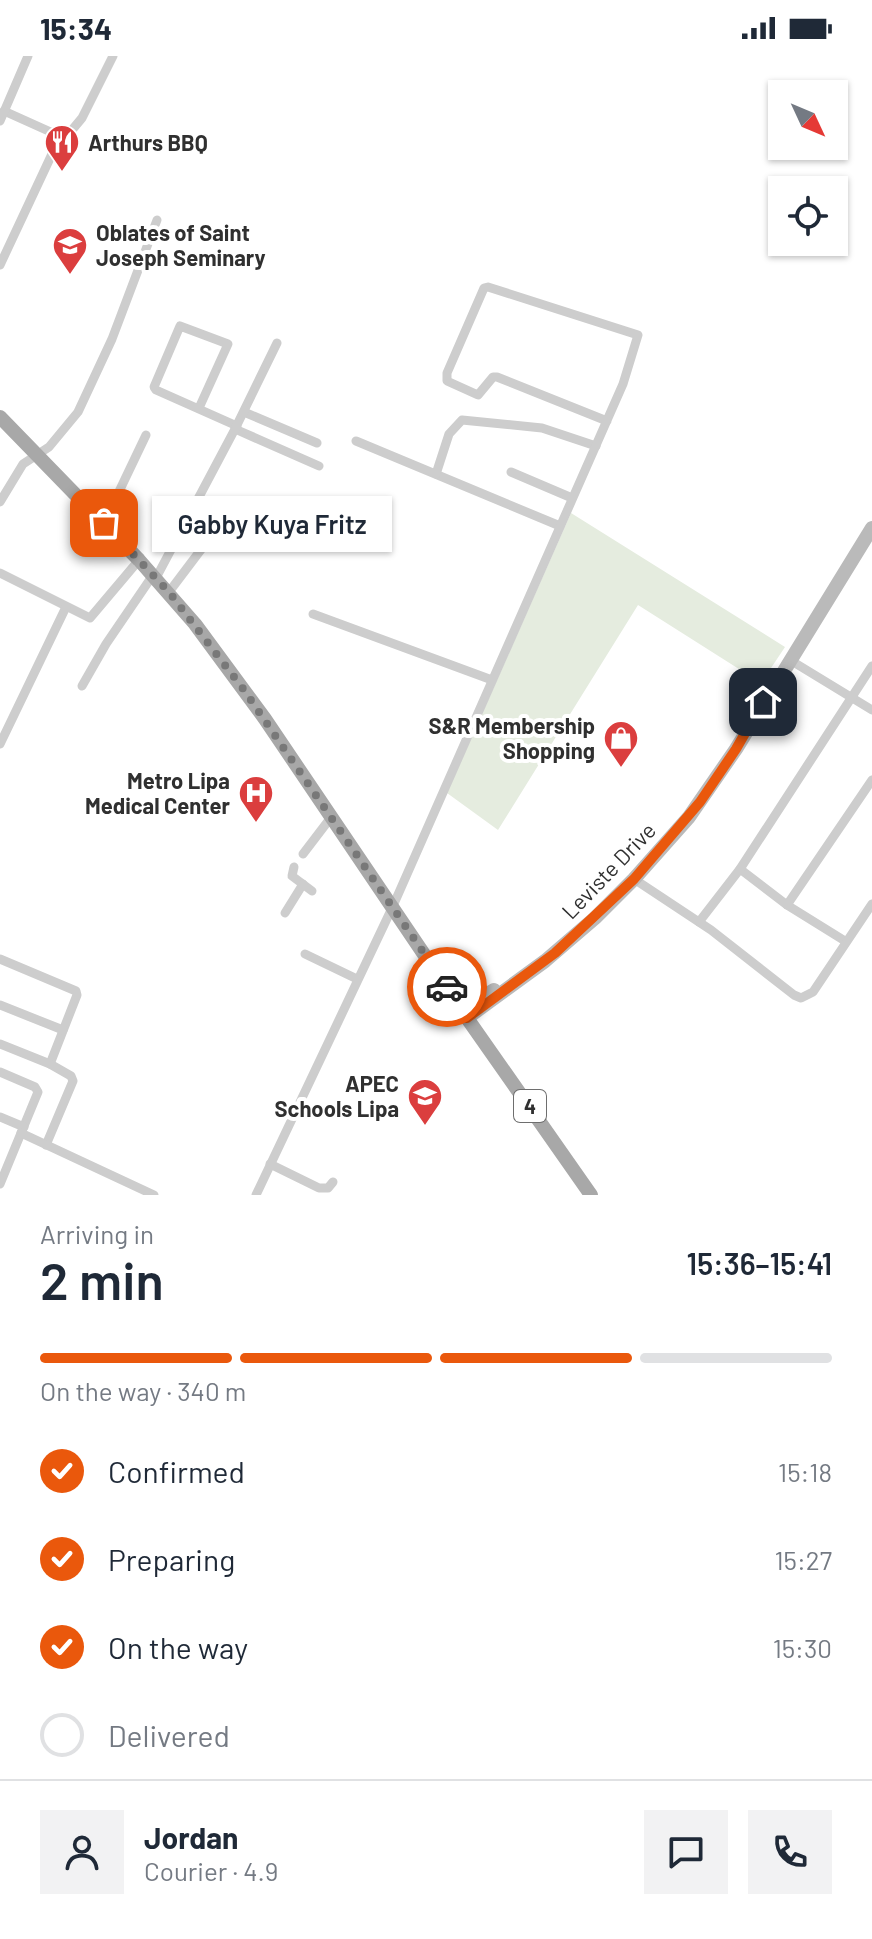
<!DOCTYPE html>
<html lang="en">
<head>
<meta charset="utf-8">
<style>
  body { margin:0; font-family:Barlow,sans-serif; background:#f2f2f3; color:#1f2937; height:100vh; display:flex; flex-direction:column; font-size:30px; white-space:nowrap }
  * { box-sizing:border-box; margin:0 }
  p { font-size:26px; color:#747a83 }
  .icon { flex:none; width:44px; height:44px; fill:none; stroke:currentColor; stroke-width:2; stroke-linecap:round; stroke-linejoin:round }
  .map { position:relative; height:1139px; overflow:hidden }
  .panel { display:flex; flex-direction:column; background:#fff; flex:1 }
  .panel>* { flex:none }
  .needle { width:52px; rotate:134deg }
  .controls { position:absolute; left:768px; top:24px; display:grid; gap:16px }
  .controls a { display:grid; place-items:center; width:80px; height:80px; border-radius:0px; background:#fff; box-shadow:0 2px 6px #0004; font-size:40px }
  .pin { position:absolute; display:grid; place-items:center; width:68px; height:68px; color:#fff; margin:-34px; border-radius:16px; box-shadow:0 4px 12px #0006 }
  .courier { position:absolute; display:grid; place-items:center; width:80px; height:80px; margin:-40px; border:6px solid #ea580c; border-radius:50%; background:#fff; color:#222; box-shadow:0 2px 10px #0007 }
  .bubble { position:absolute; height:56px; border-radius:0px; background:#fff; box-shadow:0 2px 6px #0004; font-size:26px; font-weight:600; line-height:56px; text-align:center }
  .overview em { font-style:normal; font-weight:600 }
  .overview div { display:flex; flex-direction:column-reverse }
  .overview { display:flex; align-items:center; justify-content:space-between; height:136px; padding:0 40px }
  h1 { font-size:52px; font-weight:600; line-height:60px }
  .bar { display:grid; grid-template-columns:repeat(4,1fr); gap:12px 8px; align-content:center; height:96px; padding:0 40px }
  .bar i { height:10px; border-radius:6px; background:#e0e1e3 }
  .bar .selected { background:#ea580c }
  .bar p { grid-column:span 4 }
  .line { display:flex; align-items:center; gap:20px; padding:0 40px; border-top:2px solid #e0e1e3 }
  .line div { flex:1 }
  .round { display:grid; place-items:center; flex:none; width:84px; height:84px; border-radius:0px; background:#f2f2f3 }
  ol { padding:0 40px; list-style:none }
  li { display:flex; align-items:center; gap:24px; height:88px }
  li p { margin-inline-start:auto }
  li .icon { padding:8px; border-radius:50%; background:#ea580c; color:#fff; stroke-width:4 }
  li:last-child { color:#747a83 }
  li i { width:44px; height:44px; border:4px solid #e0e1e3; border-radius:50% }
  .status { display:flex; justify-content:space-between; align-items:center; height:56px; padding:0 40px; background:#fff; direction:ltr }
  .status svg { height:22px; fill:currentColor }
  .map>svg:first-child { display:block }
</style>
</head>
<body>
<div class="status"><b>15:34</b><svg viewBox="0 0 49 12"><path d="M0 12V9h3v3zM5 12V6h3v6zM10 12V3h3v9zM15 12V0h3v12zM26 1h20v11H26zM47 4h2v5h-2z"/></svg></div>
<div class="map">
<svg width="872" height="1139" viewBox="0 0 872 1139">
  <rect width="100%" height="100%" fill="#fff"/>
  <!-- green -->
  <polygon fill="#e5ecdf" points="571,457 785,591 761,627 638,549 498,774 447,737"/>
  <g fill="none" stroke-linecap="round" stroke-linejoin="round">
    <!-- street -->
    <g stroke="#cdcdcd" stroke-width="9">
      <polyline points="4,55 64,82"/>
      <polyline points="0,65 28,0"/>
      <polyline points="0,209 52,98 82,62 113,0"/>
      <polyline points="199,352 228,288 180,270 154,331 156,334 237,370"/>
      <polyline points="244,356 317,387"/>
      <polyline points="235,373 319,410"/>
      <polyline points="356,385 560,470"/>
      <polyline points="511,416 572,442"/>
      <polyline points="436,418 449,378 462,364 542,372 596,390"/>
      <polyline points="0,446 23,408 49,391 78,356 112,283 157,164"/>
      <polyline points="104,467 146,379"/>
      <polyline points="0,517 90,562 139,504"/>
      <polyline points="156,522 235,373 277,287"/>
      <polyline points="169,536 206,487"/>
      <polyline points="313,558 492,624"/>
      <polyline points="790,604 872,654"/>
      <polyline points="82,630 106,588 153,519"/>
      <polyline points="0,688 66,551"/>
      <polyline points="303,798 332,760"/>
      <polyline points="294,811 292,820 312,835"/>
      <polyline points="740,813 787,849 845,885"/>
      <polyline points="634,823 711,874 794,939 801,942 813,936 872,848"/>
      <polyline points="787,849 872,724"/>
      <polyline points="285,857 303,828"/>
      <polyline points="699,866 740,813 872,610"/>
      <polyline points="305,898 357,923"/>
      <polyline points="0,903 76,935 77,939 50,1008"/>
      <polyline points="0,949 63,974"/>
      <polyline points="0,988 50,1008 71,1020 73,1025 46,1089"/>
      <polyline points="0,1016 35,1031 38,1036 0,1128"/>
      <polyline points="0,1061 24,1071"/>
      <polyline points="21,1077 154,1139"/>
      <polyline points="270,1108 319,1132 328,1132 333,1126"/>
      <polyline points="256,1139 393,850 623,328 638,279 488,231 484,232 447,317 447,325 478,339 493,321 497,321 607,365"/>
    </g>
    <!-- secondary -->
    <g stroke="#bababa" stroke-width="14">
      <polyline points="462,954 494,934"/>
      <polyline points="467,962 545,905 595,862 634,823 689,761 736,693 872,472"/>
    </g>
    <!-- primary -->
    <polyline stroke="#a8a8a8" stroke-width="14" points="0,361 139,504 195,568 265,663 467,962 591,1139"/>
  </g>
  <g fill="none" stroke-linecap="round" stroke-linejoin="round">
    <!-- done -->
    <polyline stroke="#787878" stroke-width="8" stroke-dasharray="0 14.4" points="104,467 169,536 244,634 447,931"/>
    <!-- route -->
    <polyline stroke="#ea580c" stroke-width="10" points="447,931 467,962 555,897 634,823 700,746 736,693 763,646"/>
  </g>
  <!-- icons -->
  <defs>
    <g id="restaurant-pin" transform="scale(1.8)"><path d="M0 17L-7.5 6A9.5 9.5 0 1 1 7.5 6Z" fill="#db3e3e" stroke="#fff"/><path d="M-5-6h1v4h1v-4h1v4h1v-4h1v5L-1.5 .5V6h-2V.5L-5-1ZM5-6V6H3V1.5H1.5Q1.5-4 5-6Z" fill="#fff"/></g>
    <g id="school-pin" transform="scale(1.8)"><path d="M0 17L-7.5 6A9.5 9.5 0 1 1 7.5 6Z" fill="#db3e3e" stroke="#fff"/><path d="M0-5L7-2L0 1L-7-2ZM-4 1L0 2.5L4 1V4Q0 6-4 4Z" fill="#fff"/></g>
    <g id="shop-pin" transform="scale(1.8)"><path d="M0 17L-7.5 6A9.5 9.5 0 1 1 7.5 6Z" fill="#db3e3e" stroke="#fff"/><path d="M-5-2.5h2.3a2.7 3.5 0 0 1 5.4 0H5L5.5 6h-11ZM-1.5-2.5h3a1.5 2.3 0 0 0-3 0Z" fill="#fff"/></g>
    <g id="hospital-pin" transform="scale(1.8)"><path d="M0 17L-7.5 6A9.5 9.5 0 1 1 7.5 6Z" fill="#db3e3e" stroke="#fff"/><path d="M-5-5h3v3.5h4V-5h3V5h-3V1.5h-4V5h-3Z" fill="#fff"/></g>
  </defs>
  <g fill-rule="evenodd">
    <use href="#restaurant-pin" x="62" y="86"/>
    <use href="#school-pin" x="70" y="189"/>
    <use href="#shop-pin" x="621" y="682"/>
    <use href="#hospital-pin" x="256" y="737"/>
    <use href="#school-pin" x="425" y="1040"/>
  </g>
  <g text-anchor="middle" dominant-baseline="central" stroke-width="8" stroke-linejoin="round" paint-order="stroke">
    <!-- shield labels -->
    <rect fill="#fff" stroke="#6e6e6e" stroke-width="2" x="514" y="1034" width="32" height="32" rx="6"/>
    <g font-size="20" font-weight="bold" fill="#303030">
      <text x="530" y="1050">4</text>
    </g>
    <!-- poi labels -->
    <g font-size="22" font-weight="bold" fill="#303030" stroke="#fff" text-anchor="end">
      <text x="88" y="86" text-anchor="start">Arthurs BBQ</text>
      <text x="96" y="176" text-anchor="start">Oblates of Saint<tspan x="96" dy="25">Joseph Seminary</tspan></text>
      <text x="595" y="669">S&amp;R Membership<tspan x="595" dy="25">Shopping</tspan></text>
      <text x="230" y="724">Metro Lipa<tspan x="230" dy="25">Medical Center</tspan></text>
      <text x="399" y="1027">APEC<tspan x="399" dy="25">Schools Lipa</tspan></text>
    </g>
    <!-- street labels -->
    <g font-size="22" fill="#303030" stroke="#fff">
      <text transform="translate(608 814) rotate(-46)">Leviste Drive</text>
    </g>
  </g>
</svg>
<div class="controls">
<a><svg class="needle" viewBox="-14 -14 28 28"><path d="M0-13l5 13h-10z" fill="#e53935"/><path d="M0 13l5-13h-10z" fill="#747a83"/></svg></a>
<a><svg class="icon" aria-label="locate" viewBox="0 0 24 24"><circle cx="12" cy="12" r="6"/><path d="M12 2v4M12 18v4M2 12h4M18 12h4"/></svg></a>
</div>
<div class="pin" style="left:104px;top:467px;background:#ea580c"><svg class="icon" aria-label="bag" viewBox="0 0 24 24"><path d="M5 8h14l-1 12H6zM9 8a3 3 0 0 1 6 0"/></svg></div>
<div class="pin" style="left:763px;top:646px;background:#1f2937"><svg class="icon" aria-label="home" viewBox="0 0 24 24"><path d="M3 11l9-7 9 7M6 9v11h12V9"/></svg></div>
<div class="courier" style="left:447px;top:931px"><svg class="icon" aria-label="car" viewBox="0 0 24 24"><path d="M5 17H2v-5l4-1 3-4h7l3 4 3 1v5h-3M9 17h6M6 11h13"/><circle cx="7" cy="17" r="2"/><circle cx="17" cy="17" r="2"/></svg></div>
<div class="bubble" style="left:152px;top:440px;width:240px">Gabby Kuya Fritz</div>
</div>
<section class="panel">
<div class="overview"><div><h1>2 min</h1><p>Arriving in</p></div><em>15:36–15:41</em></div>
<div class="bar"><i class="selected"></i><i class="selected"></i><i class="selected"></i><i></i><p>On the way · 340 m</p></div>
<ol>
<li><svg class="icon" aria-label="check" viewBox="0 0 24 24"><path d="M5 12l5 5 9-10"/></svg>Confirmed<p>15:18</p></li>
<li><svg class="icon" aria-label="check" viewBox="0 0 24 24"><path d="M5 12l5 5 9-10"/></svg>Preparing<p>15:27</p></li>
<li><svg class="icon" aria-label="check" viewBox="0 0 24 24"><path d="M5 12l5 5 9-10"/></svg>On the way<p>15:30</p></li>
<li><i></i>Delivered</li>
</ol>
<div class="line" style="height:144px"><a class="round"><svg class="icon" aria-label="person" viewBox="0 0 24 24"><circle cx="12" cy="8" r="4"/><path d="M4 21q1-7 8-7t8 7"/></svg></a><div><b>Jordan</b><p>Courier · 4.9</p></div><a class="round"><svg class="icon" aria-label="chat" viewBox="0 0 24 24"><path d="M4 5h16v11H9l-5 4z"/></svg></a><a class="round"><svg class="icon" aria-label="phone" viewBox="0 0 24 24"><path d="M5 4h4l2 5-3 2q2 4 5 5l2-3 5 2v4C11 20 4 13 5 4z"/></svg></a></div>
</section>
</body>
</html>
